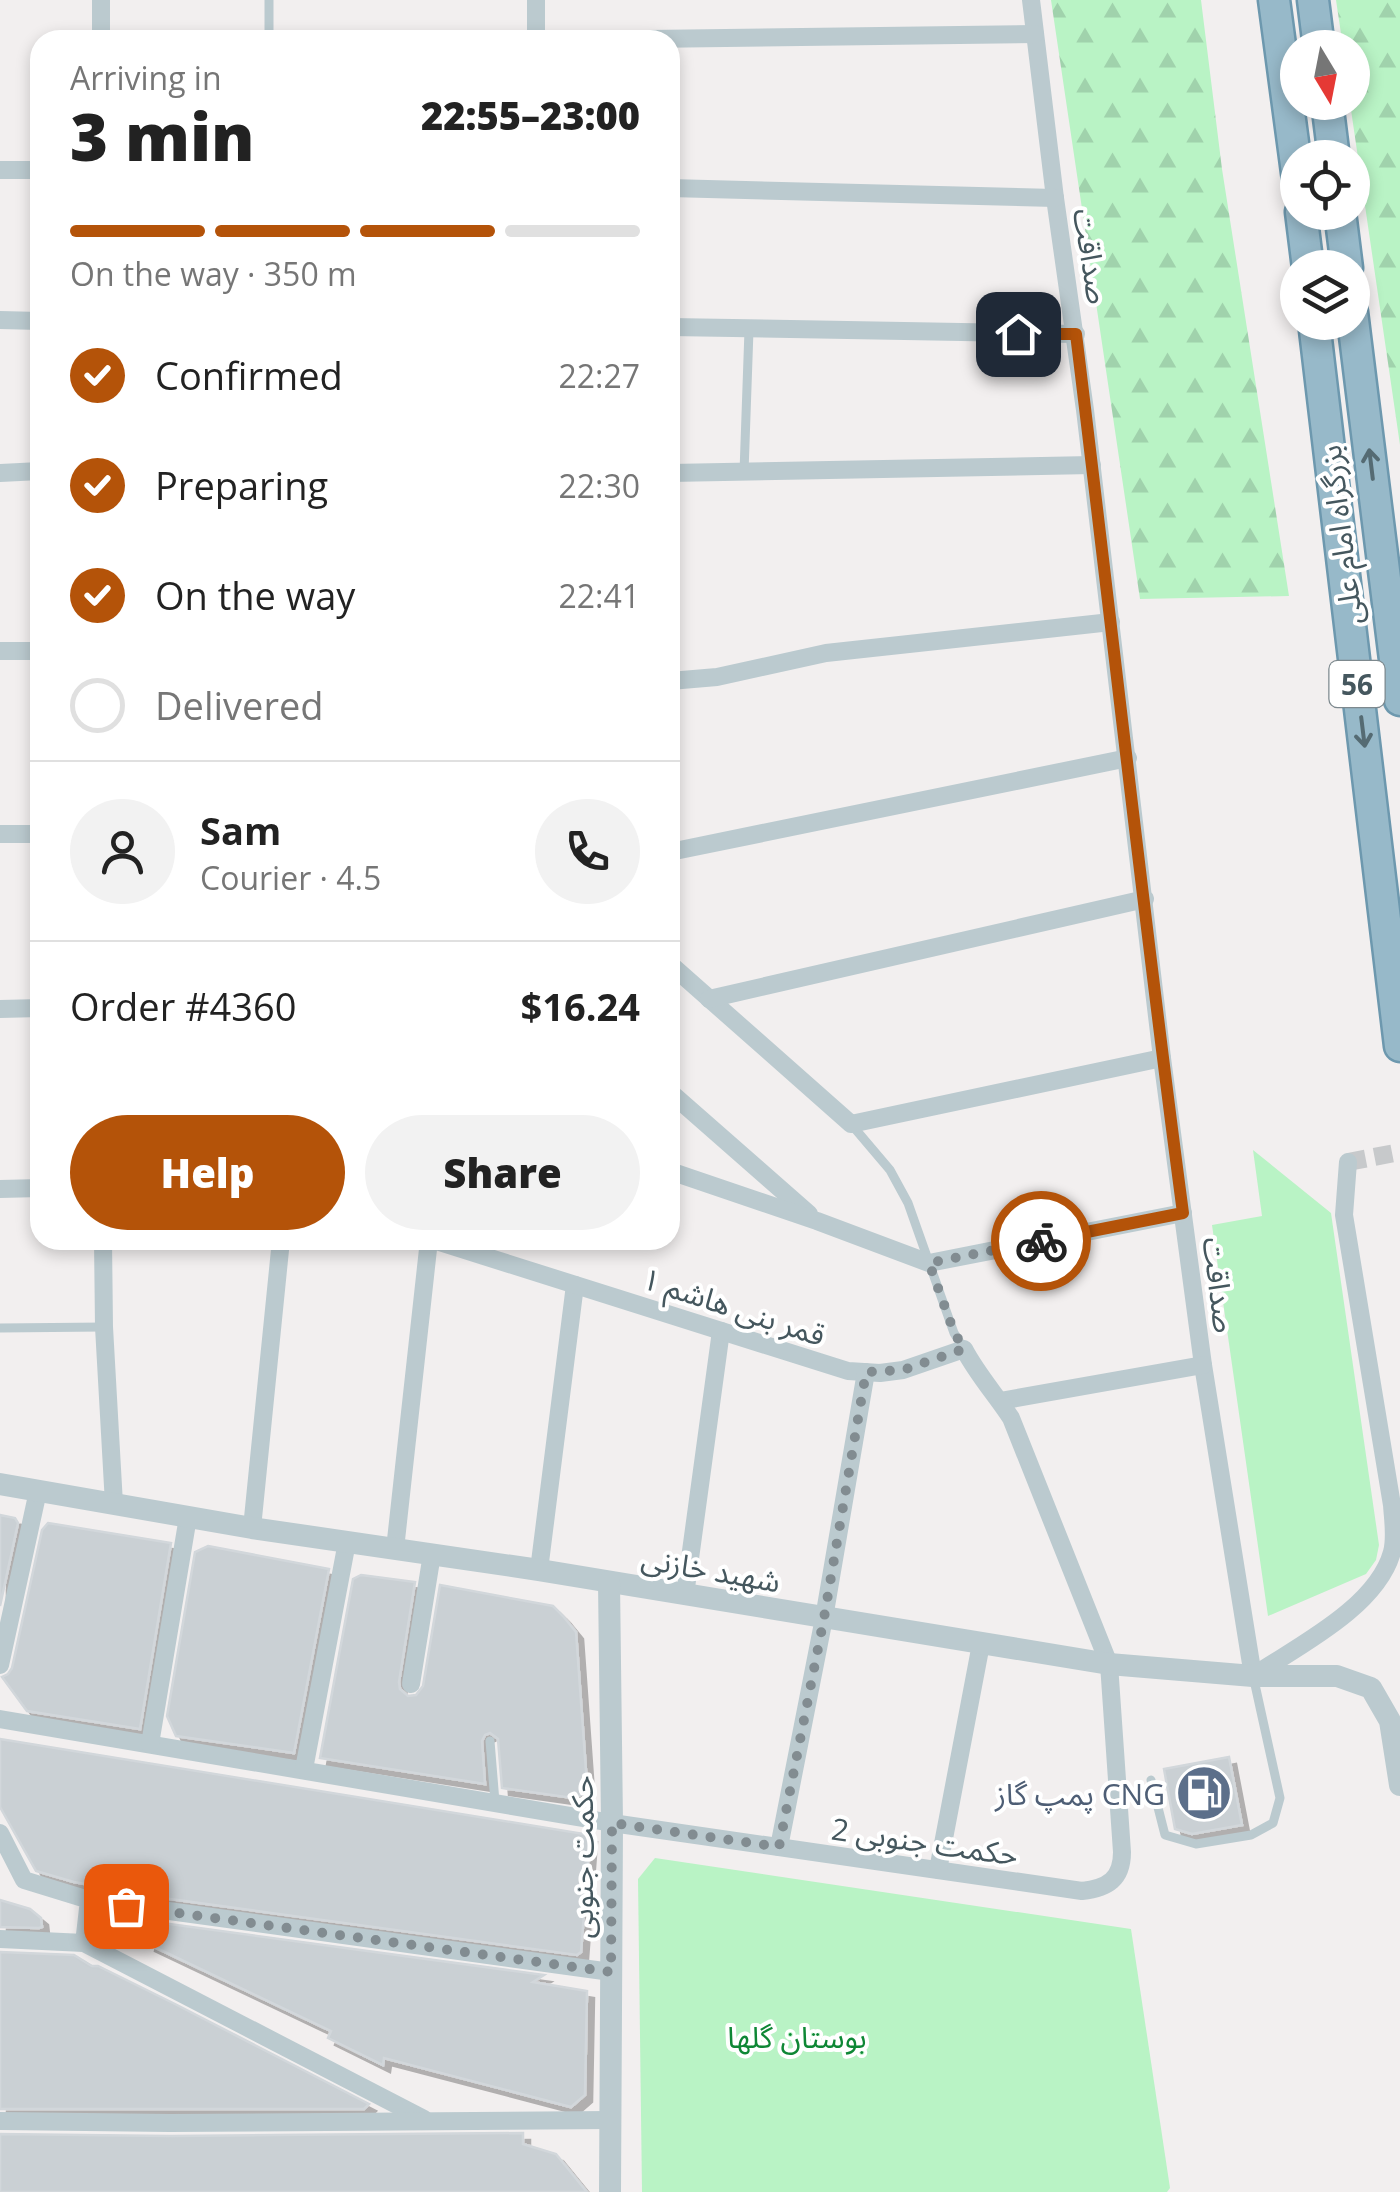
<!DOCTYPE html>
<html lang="en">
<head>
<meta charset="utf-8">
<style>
  body { margin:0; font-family:"Open Sans","Noto Sans Arabic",sans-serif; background:#f2f2f2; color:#222; height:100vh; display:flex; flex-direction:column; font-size:38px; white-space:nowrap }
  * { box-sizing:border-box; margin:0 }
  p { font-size:32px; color:#767676 }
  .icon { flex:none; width:55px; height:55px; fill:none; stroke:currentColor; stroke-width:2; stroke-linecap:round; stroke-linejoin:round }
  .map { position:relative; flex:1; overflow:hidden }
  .details { position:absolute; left:30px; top:30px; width:650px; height:1220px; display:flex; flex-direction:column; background:#fff; border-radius:30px; box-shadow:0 5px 15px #0003 }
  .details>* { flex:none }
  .needle { width:65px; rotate:170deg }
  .controls { position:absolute; left:1280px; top:30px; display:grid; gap:20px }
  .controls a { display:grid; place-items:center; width:90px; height:90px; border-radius:50%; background:#fff; box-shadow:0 5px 15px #0003; font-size:50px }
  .pin { position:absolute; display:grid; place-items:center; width:85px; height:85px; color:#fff; margin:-42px; border-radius:20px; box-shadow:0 5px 15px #0006 }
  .courier { position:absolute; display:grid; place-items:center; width:100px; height:100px; margin:-50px; border:8px solid #b45309; border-radius:50%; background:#fff; color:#222; box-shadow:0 2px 12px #0007 }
  .head em { font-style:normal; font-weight:800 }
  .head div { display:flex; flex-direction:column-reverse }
  .head { display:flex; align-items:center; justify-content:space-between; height:170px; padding:0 40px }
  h1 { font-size:65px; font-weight:800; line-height:75px }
  .bar { display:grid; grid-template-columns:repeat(4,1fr); gap:15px 10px; align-content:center; height:120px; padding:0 40px }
  .bar i { height:12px; border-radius:8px; background:#e0e0e0 }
  .bar .on { background:#b45309 }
  .bar p { grid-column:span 4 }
  .line { display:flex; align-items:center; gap:25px; padding:0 40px; border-top:2px solid #e0e0e0 }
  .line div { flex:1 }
  .round { display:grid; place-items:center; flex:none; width:105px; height:105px; border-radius:52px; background:#f2f2f2 }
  ol { padding:0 40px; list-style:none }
  li { display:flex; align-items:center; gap:30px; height:110px }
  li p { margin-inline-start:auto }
  li .icon { padding:10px; border-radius:50%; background:#b45309; color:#fff; stroke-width:4 }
  li:last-child { color:#767676 }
  li i { width:55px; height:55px; border:5px solid #e0e0e0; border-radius:50% }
  .button { display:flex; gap:20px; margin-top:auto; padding:20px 40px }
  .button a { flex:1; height:115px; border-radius:60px; background:#b45309; color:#fff; font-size:40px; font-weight:800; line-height:115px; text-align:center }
  .button a+a { background:#f2f2f2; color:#222 }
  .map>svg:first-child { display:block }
</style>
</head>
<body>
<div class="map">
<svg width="1400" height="2192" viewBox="0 0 1400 2192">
  <defs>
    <pattern id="forest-firs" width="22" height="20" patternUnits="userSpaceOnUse" patternTransform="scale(2.5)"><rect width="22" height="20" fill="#b9f3c5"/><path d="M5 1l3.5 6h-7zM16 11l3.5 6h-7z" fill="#a0d2ac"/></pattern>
    <filter id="shadow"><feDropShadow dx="7" dy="7" stdDeviation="0" flood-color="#0004"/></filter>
  </defs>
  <rect width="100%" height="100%" fill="#f2efef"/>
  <!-- green -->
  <g fill="#b9f3c5">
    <polygon points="1253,1150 1331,1213 1379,1545 1376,1560 1366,1574 1268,1616 1212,1225 1262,1216"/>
    <polygon points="655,1858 1131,1929 1170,2188 1167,2192 642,2192 638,1879"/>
  </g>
  <!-- forest -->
  <g fill="url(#forest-firs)">
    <polygon points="1051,0 1201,0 1222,169 1289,596 1140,599"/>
    <polygon points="1336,0 1400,0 1400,445 1350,103 1352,102 1352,48 1343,47"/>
  </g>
  <!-- building -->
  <g fill="#cad0d4" stroke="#d2d7db" stroke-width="2.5" filter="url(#shadow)">
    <polygon points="0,1515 15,1518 18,1523 0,1606"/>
    <polygon points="48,1523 171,1543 140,1729 27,1711 2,1677 8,1674 12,1668 42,1530"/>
    <polygon points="208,1546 329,1569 294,1753 176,1736 167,1716 195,1552"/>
    <polygon points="361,1575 415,1582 399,1682 400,1689 408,1696 416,1695 423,1686 440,1585 553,1606 563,1616 576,1632 587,1785 583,1794 573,1798 502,1788 498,1739 490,1733 485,1735 482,1741 485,1784 320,1758 353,1579"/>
    <polygon points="0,1739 590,1835 581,1952 577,1955 163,1898 74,1882 36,1871 0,1807"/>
    <polygon points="1229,1757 1242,1825 1192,1834 1175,1829 1164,1769"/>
    <polygon points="0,1900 30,1909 41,1918 42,1927 39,1928 0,1927"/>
    <polygon points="155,1922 544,1975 533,1982 587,1991 585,2095 571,2107 384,2058 383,2065 328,2038 331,2031 148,1944"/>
    <polygon points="0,1952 74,1955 92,1966 98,1966 175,2004 369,2104 364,2109 0,2109"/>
    <polygon points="523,2133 523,2144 556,2154 587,2192 0,2192 0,2134 170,2136"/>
  </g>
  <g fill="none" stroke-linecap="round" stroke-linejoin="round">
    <!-- minor-tunnel -->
    <polyline stroke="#c7c9cb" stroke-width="18" stroke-dasharray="18 9" stroke-linecap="butt" points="1348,1162 1400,1152"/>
    <!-- trunk casing -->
    <g stroke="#6d98ae" stroke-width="35">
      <g id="trunk">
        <polyline points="1274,0 1298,180"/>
        <polyline points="1313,0 1319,48"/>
        <polyline points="1327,102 1334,158"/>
        <polyline points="1301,212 1308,268"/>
        <polyline points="1340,212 1347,268"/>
        <polyline points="1352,312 1400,700"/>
        <polyline points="1314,322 1400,1046"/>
      </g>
    </g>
    <!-- service -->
    <g stroke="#bbcacf" stroke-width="9">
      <polyline points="269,40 269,0"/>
      <polyline points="744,472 749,330"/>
      <polyline points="851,1124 890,1170 908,1203 954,1333 964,1349"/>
      <polyline points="0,1328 104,1327"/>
      <polyline points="490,1741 495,1802"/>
      <polyline points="1151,1780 1165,1835 1196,1844 1251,1835 1273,1823 1280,1798 1254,1680"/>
    </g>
    <!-- minor -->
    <g stroke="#bbcacf" stroke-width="18">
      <polyline points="536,0 536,40"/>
      <path d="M1031,0L1055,198L1085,410L1162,1058L1203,1365L1253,1676C1298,1646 1377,1607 1392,1552C1396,1538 1393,1520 1392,1505L1344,1215L1348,1162"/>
      <polyline points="101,40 101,0"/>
      <polyline points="570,40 1035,34"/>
      <polyline points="0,170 40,170"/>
      <polyline points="670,188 1055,198"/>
      <polyline points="0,320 40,321"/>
      <polyline points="670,327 1076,334"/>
      <polyline points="0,473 40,471"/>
      <polyline points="670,473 1092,465"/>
      <polyline points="0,651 40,651"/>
      <polyline points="670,681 717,677 826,653 1111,622"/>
      <polyline points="0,834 40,834"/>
      <polyline points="670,852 1128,758"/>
      <polyline points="670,964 851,1124 1162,1058"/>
      <polyline points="709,999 1145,899"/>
      <polyline points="0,1009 40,1008"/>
      <polyline points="670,1092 809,1214"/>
      <polyline points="670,1171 817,1221 929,1263 1183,1213"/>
      <polyline points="0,1189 40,1188"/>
      <polyline points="103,1240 104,1327 114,1504"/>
      <polyline points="1000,1401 1203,1365"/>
      <polyline points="252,1528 281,1240"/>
      <polyline points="395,1549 429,1240"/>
      <polyline points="539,1570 575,1285"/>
      <polyline points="685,1595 721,1331"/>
      <polyline points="0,1665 38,1491"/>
      <polyline points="411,1684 432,1554"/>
      <path d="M0,1719L612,1823L1082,1891C1108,1888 1122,1879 1122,1852L1109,1664L1011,1418C996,1395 977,1374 964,1349L903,1370L880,1373L848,1371L433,1240"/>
      <polyline points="150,1744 188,1517"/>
      <polyline points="304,1769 347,1542"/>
      <polyline points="0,1833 24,1880 89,1900 84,1943"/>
      <polyline points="779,1847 824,1618 866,1372"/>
      <polyline points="938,1870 981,1644"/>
      <polyline points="89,1900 611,1972"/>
      <polyline points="0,1939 84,1943 424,2119"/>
      <polyline points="0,2121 170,2123 610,2120"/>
    </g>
    <!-- tertiary -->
    <g stroke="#bbcacf" stroke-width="22">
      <polyline points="0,1484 252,1528 539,1570 1109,1664 1253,1676 1337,1676 1371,1688 1390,1721 1400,1785"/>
      <polyline points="609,1582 612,1823 610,2192"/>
    </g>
    <!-- trunk -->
    <use href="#trunk" stroke="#97b9c9" stroke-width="30"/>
  </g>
  <!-- one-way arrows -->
  <defs><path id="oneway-shaft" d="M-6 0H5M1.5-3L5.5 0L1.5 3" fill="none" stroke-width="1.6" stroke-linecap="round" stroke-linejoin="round" transform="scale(2.5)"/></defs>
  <g stroke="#556b73">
    <use href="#oneway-shaft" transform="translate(1371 464) rotate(-97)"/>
    <use href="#oneway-shaft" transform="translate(1363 732) rotate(83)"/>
  </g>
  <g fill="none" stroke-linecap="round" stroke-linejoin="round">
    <!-- done -->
    <polyline stroke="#828c91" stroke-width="10" stroke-dasharray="0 18" points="126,1906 611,1972 612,1823 779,1847 824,1618 866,1372 903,1370 964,1349 954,1332 929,1263 1041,1241"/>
    <!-- route -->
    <path stroke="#b45309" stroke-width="12" d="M1018,334H1076C1112,627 1144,921 1183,1213L1041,1241"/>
  </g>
  <!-- icons -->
  <defs>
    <g id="fuel-disc" transform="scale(2.875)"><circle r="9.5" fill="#5c6f8a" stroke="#fff"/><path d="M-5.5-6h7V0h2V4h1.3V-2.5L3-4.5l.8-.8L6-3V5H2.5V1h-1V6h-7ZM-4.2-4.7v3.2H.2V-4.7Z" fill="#fff"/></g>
  </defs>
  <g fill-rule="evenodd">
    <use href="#fuel-disc" x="1204" y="1793"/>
  </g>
  <g text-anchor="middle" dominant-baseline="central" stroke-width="8" stroke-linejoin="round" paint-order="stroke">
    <!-- shield labels -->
    <rect fill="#fff" stroke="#7d898e" stroke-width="2.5" x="1329.5" y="661" width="55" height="46" rx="8"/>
    <g font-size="28" font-weight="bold" fill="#45575e">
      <text x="1357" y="684">56</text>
    </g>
    <!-- street labels -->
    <g font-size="30" fill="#45575e" stroke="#fff">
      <text transform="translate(1092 256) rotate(81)">صداقت</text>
      <text transform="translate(1340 535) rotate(-97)">بزرگراه امام علی</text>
      <text transform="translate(1220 1285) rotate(83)">صداقت</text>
      <text transform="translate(734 1306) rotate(18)">قمر بنی هاشم ۱</text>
      <text transform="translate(711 1569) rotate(10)">شهید خازنی</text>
      <text transform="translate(925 1841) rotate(8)">حکمت جنوبی 2</text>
      <text transform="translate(581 1857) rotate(-90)">حکمت جنوبی</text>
    </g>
    <!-- service labels -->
    <g font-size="30" fill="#4e5e75" stroke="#fff" text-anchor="end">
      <text x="1165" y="1793">پمپ گاز CNG</text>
    </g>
    <!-- park labels -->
    <g font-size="30" fill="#0e8735" stroke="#fff">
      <text x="797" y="2036">بوستان گلها</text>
    </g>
  </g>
</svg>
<div class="controls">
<a><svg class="needle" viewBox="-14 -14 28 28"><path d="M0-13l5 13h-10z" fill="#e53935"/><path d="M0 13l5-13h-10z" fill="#767676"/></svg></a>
<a><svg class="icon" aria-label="locate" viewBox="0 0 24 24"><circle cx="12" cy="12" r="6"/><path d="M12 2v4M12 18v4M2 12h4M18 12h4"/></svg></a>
<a><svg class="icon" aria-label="layers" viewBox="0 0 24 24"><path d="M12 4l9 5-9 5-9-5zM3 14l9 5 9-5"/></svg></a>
</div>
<div class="pin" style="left:126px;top:1906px;background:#ea580c"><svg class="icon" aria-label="bag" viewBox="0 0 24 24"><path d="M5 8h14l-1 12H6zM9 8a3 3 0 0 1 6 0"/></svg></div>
<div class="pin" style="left:1018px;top:334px;background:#1f2937"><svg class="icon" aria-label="home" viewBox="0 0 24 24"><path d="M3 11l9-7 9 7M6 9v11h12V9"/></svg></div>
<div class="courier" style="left:1041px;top:1241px"><svg class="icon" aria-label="bike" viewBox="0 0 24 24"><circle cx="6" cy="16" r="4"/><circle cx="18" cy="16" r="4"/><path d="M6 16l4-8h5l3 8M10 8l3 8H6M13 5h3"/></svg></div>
<section class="details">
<div class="head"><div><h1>3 min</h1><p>Arriving in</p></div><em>22:55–23:00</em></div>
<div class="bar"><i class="on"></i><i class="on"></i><i class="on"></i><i></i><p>On the way · 350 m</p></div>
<ol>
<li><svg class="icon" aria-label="check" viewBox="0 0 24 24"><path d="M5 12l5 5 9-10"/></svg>Confirmed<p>22:27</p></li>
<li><svg class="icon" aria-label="check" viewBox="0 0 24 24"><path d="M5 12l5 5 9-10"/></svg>Preparing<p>22:30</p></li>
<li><svg class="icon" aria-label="check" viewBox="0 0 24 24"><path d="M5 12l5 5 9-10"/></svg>On the way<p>22:41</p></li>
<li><i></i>Delivered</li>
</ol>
<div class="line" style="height:180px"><a class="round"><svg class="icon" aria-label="person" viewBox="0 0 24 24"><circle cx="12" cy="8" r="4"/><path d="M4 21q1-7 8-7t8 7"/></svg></a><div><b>Sam</b><p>Courier · 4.5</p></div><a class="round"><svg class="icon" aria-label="phone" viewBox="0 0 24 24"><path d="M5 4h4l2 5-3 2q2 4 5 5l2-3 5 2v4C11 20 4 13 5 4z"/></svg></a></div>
<div class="line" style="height:130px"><div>Order #4360</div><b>$16.24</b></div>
<div class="button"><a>Help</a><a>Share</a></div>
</section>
</div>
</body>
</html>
